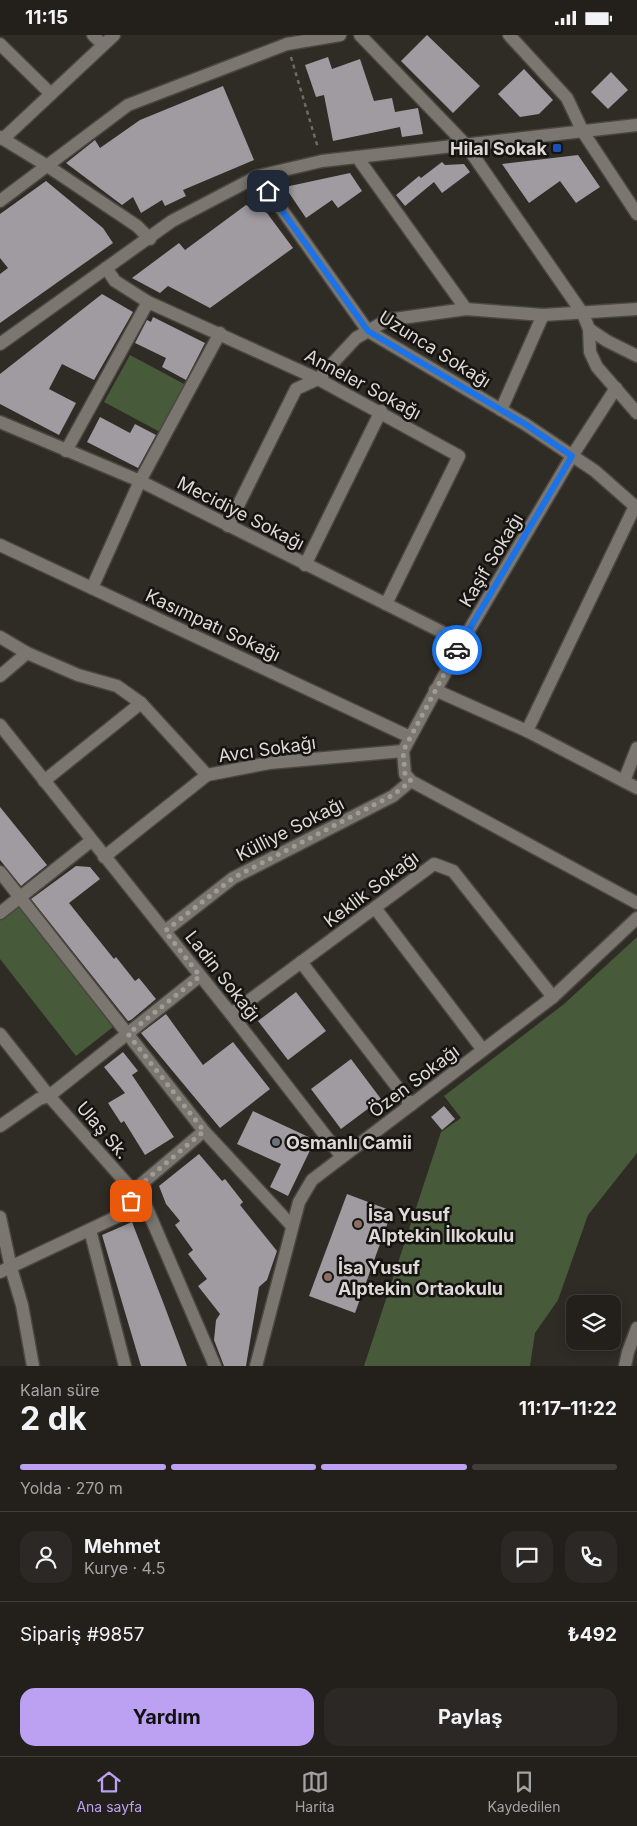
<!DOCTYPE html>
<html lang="tr">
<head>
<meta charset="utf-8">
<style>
  body { margin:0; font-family:Inter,sans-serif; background:#2b2825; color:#f1f3f6; height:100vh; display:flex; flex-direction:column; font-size:19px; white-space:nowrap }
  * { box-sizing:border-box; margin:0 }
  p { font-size:16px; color:#a3a3a3 }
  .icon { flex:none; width:28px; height:28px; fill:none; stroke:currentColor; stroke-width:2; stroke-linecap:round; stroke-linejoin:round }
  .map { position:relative; height:1331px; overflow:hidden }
  .drawer { display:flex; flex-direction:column; background:#23201c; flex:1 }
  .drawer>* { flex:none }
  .controls { position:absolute; left:566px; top:1260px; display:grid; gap:10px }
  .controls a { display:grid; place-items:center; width:55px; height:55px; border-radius:10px; background:#23201c; box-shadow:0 2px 12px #0003,0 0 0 1px #403e3b; font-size:25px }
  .pin { position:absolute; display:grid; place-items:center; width:42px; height:42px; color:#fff; margin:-21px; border-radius:10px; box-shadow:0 2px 8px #0006 }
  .courier { position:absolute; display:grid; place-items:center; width:50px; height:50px; margin:-25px; border:4px solid #1a73e8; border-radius:50%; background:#fff; color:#222; box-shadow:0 1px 6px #0007 }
  .overview em { font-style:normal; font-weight:700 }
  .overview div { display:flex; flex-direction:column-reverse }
  .overview { display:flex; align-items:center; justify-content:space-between; height:85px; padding:0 20px }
  h1 { font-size:32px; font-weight:700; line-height:38px }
  .bar { display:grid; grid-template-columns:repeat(4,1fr); gap:8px 5px; align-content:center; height:60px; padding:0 20px }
  .bar i { height:6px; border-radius:4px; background:#403e3b }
  .bar .current { background:#bca0f2 }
  .bar p { grid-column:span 4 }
  .line { display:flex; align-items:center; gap:12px; padding:0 20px; border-top:1px solid #403e3b }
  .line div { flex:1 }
  .round { display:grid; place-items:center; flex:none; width:52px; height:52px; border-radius:15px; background:#2b2825 }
  .cta { display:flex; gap:10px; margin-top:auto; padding:10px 20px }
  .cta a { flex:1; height:58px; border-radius:15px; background:#bca0f2; color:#111; font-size:20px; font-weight:700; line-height:58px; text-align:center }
  .cta a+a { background:#2b2825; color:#f1f3f6 }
  .status { display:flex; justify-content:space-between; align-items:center; height:35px; padding:0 25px; background:#23201c; direction:ltr }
  .status svg { height:14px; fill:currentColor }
  .tabs { display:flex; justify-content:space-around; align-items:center; height:70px; border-top:1px solid #403e3b; background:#23201c; font-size:14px; color:#a3a3a3 }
  .tabs a { display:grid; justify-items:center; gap:2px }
  .tabs .current { color:#bca0f2 }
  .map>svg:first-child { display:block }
</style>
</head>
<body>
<div class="status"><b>11:15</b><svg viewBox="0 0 49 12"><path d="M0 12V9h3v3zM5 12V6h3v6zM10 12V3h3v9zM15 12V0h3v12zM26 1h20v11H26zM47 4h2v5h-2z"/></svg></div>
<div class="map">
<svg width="637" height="1331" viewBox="0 0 637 1331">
  <rect width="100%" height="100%" fill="#2f2b25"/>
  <!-- green -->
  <g fill="#475a39">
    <polygon points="130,320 186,350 160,397 104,367"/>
    <polygon points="18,870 113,992 76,1021 0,924 0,884"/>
    <polygon points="637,902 637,1118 588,1180 558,1265 535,1298 530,1331 364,1331 441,1097 461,1083 444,1061 564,969"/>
  </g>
  <!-- building -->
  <g fill="#a09aa1">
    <polygon points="427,0 480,51 453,78 401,26"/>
    <polygon points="328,22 332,34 360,24 374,66 392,63 395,77 418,73 423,99 402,102 400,92 333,106 324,60 316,62 305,30"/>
    <polygon points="524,34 553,65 539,79 520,82 498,59"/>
    <polygon points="611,37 628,55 608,74 591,57"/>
    <polygon points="223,51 254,125 183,155 186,161 165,171 162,165 141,178 133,162 122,170 66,128 95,105 100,113 140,85"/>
    <polygon points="578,120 600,152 576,168 560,146 529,168 502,129"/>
    <polygon points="442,127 445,130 464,129 470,137 442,158 434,147 405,171 396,160 419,141 421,143"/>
    <polygon points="350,138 362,156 338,173 332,165 306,183 285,152"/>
    <polygon points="46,146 103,193 113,208 0,288 0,239 8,233 0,223 0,179"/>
    <polygon points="246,170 267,178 293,213 210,273 168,251 160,258 132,243 179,208 185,215"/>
    <polygon points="102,259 133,277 94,345 62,329 49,354 76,368 59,400 0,369 0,339"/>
    <polygon points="153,282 205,308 186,345 162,332 166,323 135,308 147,285 151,287"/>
    <polygon points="100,382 130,398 135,389 156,400 138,433 87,407"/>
    <polygon points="0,772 47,830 21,851 0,825"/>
    <polygon points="76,831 90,832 100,844 69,868 114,924 116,922 135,946 139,943 156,964 131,985 128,986 31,864"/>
    <polygon points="296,957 326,996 288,1025 258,986"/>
    <polygon points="166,979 203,1030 233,1007 270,1054 220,1093 141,998"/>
    <polygon points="123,1017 138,1036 132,1040 174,1102 145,1120 124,1086 121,1088 108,1068 125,1058 104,1032"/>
    <polygon points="351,1024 381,1064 341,1094 311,1054"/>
    <polygon points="444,1071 455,1084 442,1095 431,1082"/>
    <polygon points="253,1076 315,1105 288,1161 270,1152 281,1129 237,1109"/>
    <polygon points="199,1119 222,1146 225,1144 243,1167 240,1170 277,1216 267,1245 259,1252 246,1331 224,1331 214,1305 216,1285 220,1279 198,1251 207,1244 188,1219 193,1215 175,1190 180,1186 166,1169 159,1151"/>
    <polygon points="347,1159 392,1176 355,1278 309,1261"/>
    <polygon points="132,1187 163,1267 187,1331 141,1331 102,1200"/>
  </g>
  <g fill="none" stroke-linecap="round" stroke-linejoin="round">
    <!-- minor casing -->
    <g stroke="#4a4742" stroke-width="15">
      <g id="minor">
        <polyline points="93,0 103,10"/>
        <polyline points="360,0 466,110 583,279 589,294 607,306 637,321"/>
        <polyline points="509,0 567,63 583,97 637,179"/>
        <polyline points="0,9 51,59"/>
        <polyline points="0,102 49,132 137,191 150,204"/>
        <polyline points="3,104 114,0"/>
        <polyline points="357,122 466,274"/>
        <polyline points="258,141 368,296 525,389 595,436 637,473"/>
        <polyline points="0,166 128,70 287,9 340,0"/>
        <polyline points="106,233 115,246 148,267 318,344 459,421 386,569"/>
        <polyline points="589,294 590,317 597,332 637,378"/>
        <polyline points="0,309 172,186 258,141 322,126 637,90"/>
        <polyline points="616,353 572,421 462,607 403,716 405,739 411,746 637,868"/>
        <polyline points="501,375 543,280"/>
        <polyline points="0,387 140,446 462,607"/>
        <polyline points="66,416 148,267"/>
        <polyline points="228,491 296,354 318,344 356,303 387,285 466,274 543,280 637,274"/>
        <polyline points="0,510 410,702"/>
        <polyline points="305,530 381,376"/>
        <polyline points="92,553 140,446 220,298"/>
        <polyline points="0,602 27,618 78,640 117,651 141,668 207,740"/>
        <polyline points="0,641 27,618"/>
        <polyline points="435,655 527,696 637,753"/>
        <polyline points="0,690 231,979 342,1122"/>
        <polyline points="527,696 635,471"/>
        <polyline points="44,746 141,668"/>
        <polyline points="624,746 637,713"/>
        <polyline points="104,822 207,740 269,728 403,716"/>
        <polyline points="0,837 204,1096 292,1191"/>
        <polyline points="375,873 483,1015"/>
        <polyline points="0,878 91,806"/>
        <polyline points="165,896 233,843 393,761 411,746"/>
        <polyline points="301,927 411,1070"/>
        <polyline points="231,979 434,829 453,836 553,962"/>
        <polyline points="0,999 49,1061 145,1169 215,1331"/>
        <polyline points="0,1091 39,1064 49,1061 200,941"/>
        <polyline points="0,1182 11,1233 22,1270 33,1331"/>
        <polyline points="90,1195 125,1331"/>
        <polyline points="0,1237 129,1176 133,1156 204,1096"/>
        <polyline points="256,1331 299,1167 312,1145 553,962 637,883"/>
        <polyline points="625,1331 628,1317 637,1293"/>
      </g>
    </g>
    <!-- path -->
    <polyline stroke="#6e6a65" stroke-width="2.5" stroke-dasharray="4 4" stroke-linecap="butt" points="291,22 318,113"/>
    <!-- minor -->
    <use href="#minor" stroke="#7b7670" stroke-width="12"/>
  </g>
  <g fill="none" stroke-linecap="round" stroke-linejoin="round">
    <!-- done -->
    <polyline stroke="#9f9c98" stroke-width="5" stroke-dasharray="0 9" points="131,1166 133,1156 204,1096 128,999 200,941 165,896 233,843 393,760 411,746 405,739 403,716 457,615"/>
    <!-- route -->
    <polyline stroke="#1a73e8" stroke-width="6" points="268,156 368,296 525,389 572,421 457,615"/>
  </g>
  <!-- markers -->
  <rect fill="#1a4fb4" stroke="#161411" stroke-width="2" x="552" y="108" width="10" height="10" rx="2.5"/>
  <circle fill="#6b7280" stroke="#161411" stroke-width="2" cx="276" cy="1107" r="5"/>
  <g fill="#8d6e63" stroke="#161411" stroke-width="2">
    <circle cx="358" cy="1189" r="5"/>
    <circle cx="328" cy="1242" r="5"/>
  </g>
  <g text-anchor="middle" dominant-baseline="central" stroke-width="5" stroke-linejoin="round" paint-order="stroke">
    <!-- poi labels -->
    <g font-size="18" font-weight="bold" fill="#dcd9d6" stroke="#161411" text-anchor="start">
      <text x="547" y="113" text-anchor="end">Hilal Sokak</text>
      <text x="286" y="1107">Osmanlı Camii</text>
      <text x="368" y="1179">İsa Yusuf<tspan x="368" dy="21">Alptekin İlkokulu</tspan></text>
      <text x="338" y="1232">İsa Yusuf<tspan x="338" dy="21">Alptekin Ortaokulu</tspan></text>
    </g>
    <!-- street labels -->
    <g font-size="18" fill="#dcd9d6" stroke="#161411">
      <text transform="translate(435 314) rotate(32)">Uzunca Sokağı</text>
      <text transform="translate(363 349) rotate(28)">Anneler Sokağı</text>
      <text transform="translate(241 478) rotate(27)">Mecidiye Sokağı</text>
      <text transform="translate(491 525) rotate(-59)">Kaşif Sokağı</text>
      <text transform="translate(213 590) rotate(25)">Kasımpatı Sokağı</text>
      <text transform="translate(267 714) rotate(-8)">Avcı Sokağı</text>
      <text transform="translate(290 794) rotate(-27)">Külliye Sokağı</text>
      <text transform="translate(371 854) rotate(-37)">Keklik Sokağı</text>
      <text transform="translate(223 941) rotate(52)">Ladin Sokağı</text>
      <text transform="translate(414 1046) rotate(-37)">Özen Sokağı</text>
      <text transform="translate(103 1095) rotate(49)">Ulaş Sk.</text>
    </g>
  </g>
</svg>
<div class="controls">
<a><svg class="icon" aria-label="layers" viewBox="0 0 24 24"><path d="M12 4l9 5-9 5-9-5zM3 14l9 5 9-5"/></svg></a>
</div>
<div class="pin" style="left:131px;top:1166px;background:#ea580c"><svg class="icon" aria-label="bag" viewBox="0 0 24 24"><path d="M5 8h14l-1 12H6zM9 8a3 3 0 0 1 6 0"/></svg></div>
<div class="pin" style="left:268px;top:156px;background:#1f2937"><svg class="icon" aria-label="home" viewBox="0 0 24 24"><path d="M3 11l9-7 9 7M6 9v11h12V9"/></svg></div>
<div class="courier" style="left:457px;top:615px"><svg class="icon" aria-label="car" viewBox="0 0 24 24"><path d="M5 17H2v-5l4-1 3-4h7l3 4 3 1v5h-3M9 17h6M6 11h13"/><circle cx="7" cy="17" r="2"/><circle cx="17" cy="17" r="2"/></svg></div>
</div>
<section class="drawer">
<div class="overview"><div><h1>2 dk</h1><p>Kalan süre</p></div><em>11:17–11:22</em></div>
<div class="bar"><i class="current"></i><i class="current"></i><i class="current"></i><i></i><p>Yolda · 270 m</p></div>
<div class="line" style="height:90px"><a class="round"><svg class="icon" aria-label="person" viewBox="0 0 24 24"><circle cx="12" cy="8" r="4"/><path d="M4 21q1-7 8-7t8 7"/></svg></a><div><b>Mehmet</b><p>Kurye · 4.5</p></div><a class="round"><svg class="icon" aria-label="chat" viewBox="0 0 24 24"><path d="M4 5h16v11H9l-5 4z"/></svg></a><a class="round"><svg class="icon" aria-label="phone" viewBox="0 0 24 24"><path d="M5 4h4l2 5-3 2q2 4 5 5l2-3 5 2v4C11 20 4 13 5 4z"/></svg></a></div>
<div class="line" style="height:65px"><div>Sipariş #9857</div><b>₺492</b></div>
<div class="cta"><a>Yardım</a><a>Paylaş</a></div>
</section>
<nav class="tabs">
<a class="current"><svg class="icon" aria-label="home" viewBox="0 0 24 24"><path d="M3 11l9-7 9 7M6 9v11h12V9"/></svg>Ana sayfa</a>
<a><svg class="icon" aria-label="map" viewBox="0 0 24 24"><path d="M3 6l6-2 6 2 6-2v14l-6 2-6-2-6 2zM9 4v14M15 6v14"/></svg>Harita</a>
<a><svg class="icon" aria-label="saved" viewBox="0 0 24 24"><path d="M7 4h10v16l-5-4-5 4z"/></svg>Kaydedilen</a>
</nav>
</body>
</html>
